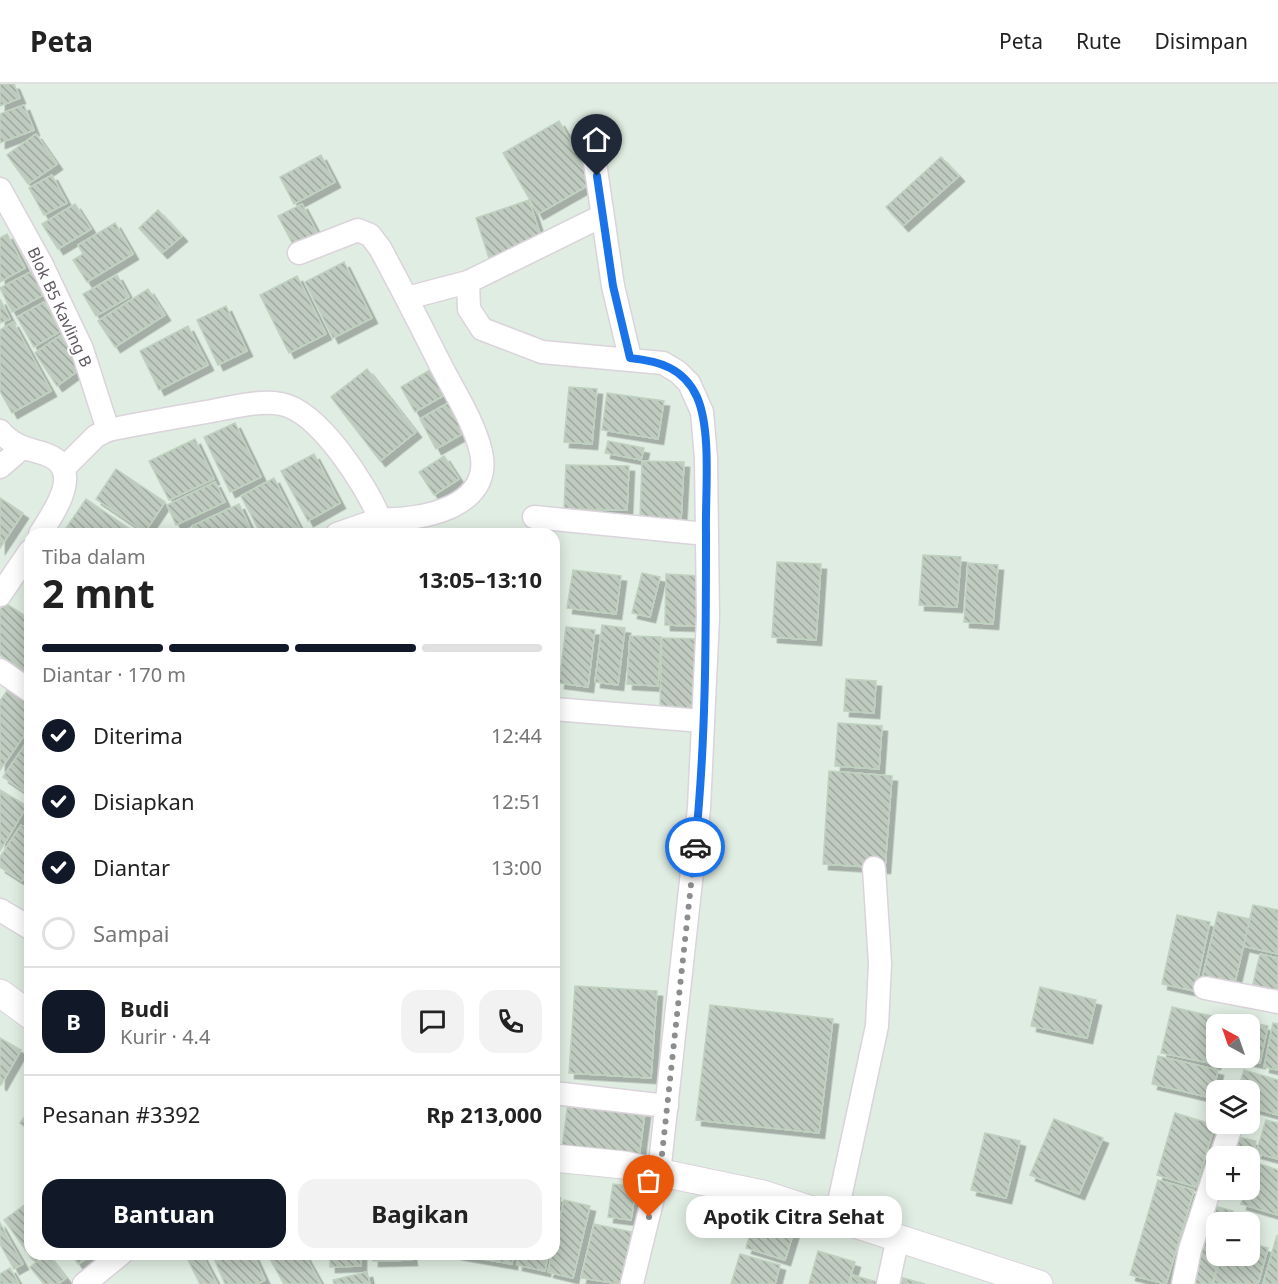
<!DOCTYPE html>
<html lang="id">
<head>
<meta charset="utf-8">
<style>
  body { margin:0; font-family:"Noto Sans",sans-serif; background:#f2f2f2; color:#222; height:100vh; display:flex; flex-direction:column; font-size:22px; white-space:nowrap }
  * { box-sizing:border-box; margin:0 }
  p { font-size:20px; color:#767676 }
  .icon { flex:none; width:33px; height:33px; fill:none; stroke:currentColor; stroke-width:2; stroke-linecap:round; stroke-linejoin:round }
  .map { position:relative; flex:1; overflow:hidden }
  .details { position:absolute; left:24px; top:444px; width:536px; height:732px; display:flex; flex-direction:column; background:#fff; border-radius:18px; box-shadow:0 3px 15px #0003 }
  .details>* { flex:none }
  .needle { width:39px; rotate:320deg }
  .tools { position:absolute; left:1206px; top:930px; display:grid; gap:12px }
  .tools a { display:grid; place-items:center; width:54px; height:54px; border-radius:12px; background:#fff; box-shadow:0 3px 15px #0003; font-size:30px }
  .pin { position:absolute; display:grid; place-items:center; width:51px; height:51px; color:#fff; margin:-62px -26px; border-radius:50% 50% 50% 0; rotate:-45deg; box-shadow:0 0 6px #0007 }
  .pin .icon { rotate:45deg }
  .courier { position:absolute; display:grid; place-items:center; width:60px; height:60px; margin:-30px; border:4px solid #1a73e8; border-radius:50%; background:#fff; color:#222; box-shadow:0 2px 8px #0007 }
  .bubble { position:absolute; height:42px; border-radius:18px; background:#fff; box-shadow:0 3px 15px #0003; font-size:20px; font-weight:700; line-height:42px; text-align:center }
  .summary em { font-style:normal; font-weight:700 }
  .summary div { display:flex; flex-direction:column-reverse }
  .summary { display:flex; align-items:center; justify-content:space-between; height:102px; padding:0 18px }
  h1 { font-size:39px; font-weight:700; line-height:45px }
  .bar { display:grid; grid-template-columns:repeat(4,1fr); gap:9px 6px; align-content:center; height:72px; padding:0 18px }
  .bar i { height:8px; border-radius:4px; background:#e0e0e0 }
  .bar .active { background:#111827 }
  .bar p { grid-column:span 4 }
  .line { display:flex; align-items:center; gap:15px; padding:0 18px; border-top:2px solid #e0e0e0 }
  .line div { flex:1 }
  .round { display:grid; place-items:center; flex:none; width:63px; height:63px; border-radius:18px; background:#f2f2f2 }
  ol { padding:0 18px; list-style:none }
  li { display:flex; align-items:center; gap:18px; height:66px }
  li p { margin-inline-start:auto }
  li .icon { padding:6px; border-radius:50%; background:#111827; color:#fff; stroke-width:4 }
  li:last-child { color:#767676 }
  li i { width:33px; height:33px; border:3px solid #e0e0e0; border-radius:50% }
  .cta { display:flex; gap:12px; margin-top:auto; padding:12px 18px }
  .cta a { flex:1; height:69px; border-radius:18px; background:#111827; color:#fff; font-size:24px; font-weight:700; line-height:69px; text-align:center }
  .cta a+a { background:#f2f2f2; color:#222 }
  header { display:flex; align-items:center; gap:36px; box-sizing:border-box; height:84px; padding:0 30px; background:#fff; border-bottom:2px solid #e0e0e0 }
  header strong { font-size:28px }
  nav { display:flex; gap:33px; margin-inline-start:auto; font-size:21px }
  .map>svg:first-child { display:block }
</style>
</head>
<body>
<header>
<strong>Peta</strong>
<nav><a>Peta</a><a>Rute</a><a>Disimpan</a></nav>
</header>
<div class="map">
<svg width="1278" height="1200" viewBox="0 0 1278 1200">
  <defs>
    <pattern id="building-back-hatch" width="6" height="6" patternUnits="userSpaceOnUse" patternTransform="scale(1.5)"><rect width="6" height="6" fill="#bfcbbf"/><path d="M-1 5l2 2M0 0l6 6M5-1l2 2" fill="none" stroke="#9fa89f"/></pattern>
    <filter id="shadow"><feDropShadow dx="5.5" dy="5.5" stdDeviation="0" flood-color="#0004"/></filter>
  </defs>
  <rect width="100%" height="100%" fill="#e0ede2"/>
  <!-- building -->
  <g fill="url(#building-back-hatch)" stroke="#bfd2bf" stroke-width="1.5" filter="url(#shadow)">
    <polygon points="0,0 14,0 20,14 0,22"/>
    <polygon points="24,21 34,46 0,59 0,30"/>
    <polygon points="559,37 594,98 538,130 503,69"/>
    <polygon points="36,50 57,80 28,100 7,71"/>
    <polygon points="321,71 335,98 294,120 280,93"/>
    <polygon points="941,73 959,92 903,142 886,123"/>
    <polygon points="52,91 67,119 44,131 29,104"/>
    <polygon points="529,116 543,159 490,177 476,134"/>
    <polygon points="75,120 91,145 58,165 42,140"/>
    <polygon points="302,120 321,156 297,168 278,132"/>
    <polygon points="158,126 182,152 162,169 139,144"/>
    <polygon points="115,139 133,170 87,198 73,176 83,170 78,161"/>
    <polygon points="7,150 25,184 0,198 0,154"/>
    <polygon points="344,178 372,234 333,254 305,198"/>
    <polygon points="34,186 47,209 12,228 0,204"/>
    <polygon points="117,191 129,213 96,232 83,210"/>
    <polygon points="297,192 326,250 289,269 260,211"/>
    <polygon points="148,205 165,231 115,263 98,237"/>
    <polygon points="0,215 10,235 0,239"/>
    <polygon points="44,218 61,247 34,263 17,233"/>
    <polygon points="226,222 247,267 218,281 197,236"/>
    <polygon points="13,238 51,307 12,329 0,307 0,246"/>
    <polygon points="188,242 208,281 159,306 140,267"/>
    <polygon points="61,251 83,283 57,302 35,269"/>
    <polygon points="433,284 448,309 415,328 401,303"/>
    <polygon points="367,285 416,348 380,377 331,313"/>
    <polygon points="569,303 597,305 592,360 564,358"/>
    <polygon points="607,309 664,317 658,355 602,346"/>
    <polygon points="448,319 464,349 436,365 420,335"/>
    <polygon points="235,339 261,393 230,408 204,353"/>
    <polygon points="195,355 214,395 169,416 149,377"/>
    <polygon points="608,357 644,364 641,376 605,369"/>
    <polygon points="314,370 340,419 308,437 281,387"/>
    <polygon points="444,372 459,395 434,411 419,388"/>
    <polygon points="642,377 684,378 681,436 640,434"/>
    <polygon points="566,381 629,382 627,426 564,425"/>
    <polygon points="116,385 165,418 145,448 96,415"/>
    <polygon points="274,394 300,445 290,450 261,450 241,412"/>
    <polygon points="215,398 225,418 176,441 167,421"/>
    <polygon points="0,414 23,429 0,464"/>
    <polygon points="86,415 137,450 62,450"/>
    <polygon points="239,420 253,450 196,450 192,442"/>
    <polygon points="923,471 961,473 957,523 919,521"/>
    <polygon points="777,478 821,480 816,556 772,553"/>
    <polygon points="968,479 998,481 993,540 964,538"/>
    <polygon points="573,486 621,492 616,530 567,524"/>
    <polygon points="642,489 660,493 650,533 632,529"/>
    <polygon points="666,490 700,492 698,542 665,541"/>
    <polygon points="5,519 30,535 30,591 0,571 0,526"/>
    <polygon points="602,541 625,544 618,601 595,598"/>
    <polygon points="566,543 595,546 588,603 559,599"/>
    <polygon points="630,552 661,553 658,602 627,600"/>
    <polygon points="662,554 703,555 702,625 660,625"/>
    <polygon points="846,595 876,597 874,629 844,627"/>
    <polygon points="10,602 30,615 30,643 0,686 0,617"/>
    <polygon points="838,639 882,642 879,685 835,682"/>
    <polygon points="30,653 30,711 3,693"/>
    <polygon points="829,687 892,692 885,784 823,780"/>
    <polygon points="0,706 27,722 0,767"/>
    <polygon points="21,741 30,747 30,785 22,797 0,783 0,773"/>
    <polygon points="1253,821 1278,826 1278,870 1243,862"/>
    <polygon points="1218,828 1250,835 1233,906 1201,899"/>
    <polygon points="1177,831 1210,838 1195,907 1162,900"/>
    <polygon points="1260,870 1278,874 1278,914 1251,908"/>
    <polygon points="575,902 657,907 651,994 569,989"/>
    <polygon points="1040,903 1096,916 1087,954 1031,942"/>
    <polygon points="710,921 833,935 819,1049 696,1036"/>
    <polygon points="1172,923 1225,935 1224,940 1216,940 1215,980 1161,969"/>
    <polygon points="1228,933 1268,942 1260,979 1235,974 1250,974 1250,940 1227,940"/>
    <polygon points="1273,939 1278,940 1278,986 1264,983"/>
    <polygon points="0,954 21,966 1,1001 0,1000"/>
    <polygon points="1158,972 1218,986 1212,1014 1152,1000"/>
    <polygon points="1244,986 1278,996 1278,1031 1250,1023 1250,1006 1238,1006"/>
    <polygon points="568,1018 645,1028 639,1073 562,1064"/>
    <polygon points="30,1025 30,1047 20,1039"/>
    <polygon points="1175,1029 1215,1041 1196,1103 1157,1091"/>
    <polygon points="1054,1035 1103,1054 1079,1110 1030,1091"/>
    <polygon points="1266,1036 1278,1039 1278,1075 1256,1069"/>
    <polygon points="985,1049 1020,1057 1006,1114 971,1106"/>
    <polygon points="1230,1051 1256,1057 1250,1086 1250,1072 1225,1072"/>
    <polygon points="1254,1078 1278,1086 1278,1131 1241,1120 1246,1106 1250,1106"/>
    <polygon points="1158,1096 1194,1106 1166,1200 1130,1191"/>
    <polygon points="613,1100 636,1103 631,1136 608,1133"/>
    <polygon points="1221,1106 1245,1106 1244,1110"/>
    <polygon points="554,1112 561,1114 554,1147"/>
    <polygon points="564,1116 590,1122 573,1194 548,1188"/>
    <polygon points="30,1117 30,1170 42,1170 33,1176 4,1136"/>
    <polygon points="1207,1120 1233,1127 1230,1138 1216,1138 1216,1172 1220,1172 1212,1200 1192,1200"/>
    <polygon points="756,1129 796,1140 785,1176 746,1164"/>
    <polygon points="0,1139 23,1180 14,1185 0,1160"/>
    <polygon points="594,1140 632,1148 620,1200 581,1194"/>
    <polygon points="1277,1151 1278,1200 1263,1200"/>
    <polygon points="1250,1159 1268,1164 1258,1200 1213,1200 1221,1172 1250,1172"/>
    <polygon points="818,1167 855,1178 848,1200 809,1200"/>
    <polygon points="47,1170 66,1194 58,1200 44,1200 30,1183"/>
    <polygon points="71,1170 88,1170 90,1172 78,1180"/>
    <polygon points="185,1170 201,1170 217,1200 200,1200"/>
    <polygon points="212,1170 253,1170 265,1196 257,1200 225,1200"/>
    <polygon points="267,1170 304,1170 321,1200 284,1200"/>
    <polygon points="330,1170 361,1170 361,1182 330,1183"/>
    <polygon points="373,1170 411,1170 412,1176 373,1177"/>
    <polygon points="455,1170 513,1170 512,1180"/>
    <polygon points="519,1170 548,1170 545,1187 517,1181"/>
    <polygon points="740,1170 780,1181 775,1200 731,1200"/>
    <polygon points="10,1184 19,1200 0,1200 0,1190"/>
    <polygon points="367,1188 370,1200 334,1200 333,1196"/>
    <polygon points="852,1191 884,1200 850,1200"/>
    <polygon points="903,1194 925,1200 901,1200"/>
  </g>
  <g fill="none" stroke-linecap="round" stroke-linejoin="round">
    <!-- minor casing -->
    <g stroke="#dbd3db" stroke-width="25">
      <g id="minor">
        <polyline points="591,51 613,202 630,274"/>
        <polyline points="0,105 41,179 82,265 108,346"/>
        <path d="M299,169L358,146L370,151L380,164C401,203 421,242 441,282C455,309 474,338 481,368C494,424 419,437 380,435"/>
        <polyline points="468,198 469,225 482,245 542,268 663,279 678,288 689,299 702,328 706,374 708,533 699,724 659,1089 632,1199"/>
        <polyline points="407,214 468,198 602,132"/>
        <path d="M0,347C14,363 26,364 45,370C86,384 54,428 40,450"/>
        <polyline points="0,383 21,365"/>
        <path d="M63,385L96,352L108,346C143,339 177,333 212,327C234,323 259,316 281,320C319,327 366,401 380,435L337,450"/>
        <polyline points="534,433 706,450"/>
        <polyline points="0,511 30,467"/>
        <polyline points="0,586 30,607"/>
        <polyline points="554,625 702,637"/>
        <polyline points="0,826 30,844"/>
        <polyline points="1205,904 1278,918"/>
        <polyline points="554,1009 667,1022"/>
        <polyline points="1221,1072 1230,1046"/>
        <polyline points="836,1132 877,942 880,880 874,784"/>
        <polyline points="84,1200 121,1170"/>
        <polyline points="888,1200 898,1153"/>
        <polyline points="1183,1200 1190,1166 1216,1086"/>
      </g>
    </g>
    <!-- tertiary casing -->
    <g stroke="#dbd3db" stroke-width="29">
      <g id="tertiary">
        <polyline points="0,909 30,931"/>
        <polyline points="554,1074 624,1081 763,1110 1039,1200"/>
      </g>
    </g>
    <!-- minor -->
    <use href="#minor" stroke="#fff" stroke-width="22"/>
    <!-- tertiary -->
    <use href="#tertiary" stroke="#fff" stroke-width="27"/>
  </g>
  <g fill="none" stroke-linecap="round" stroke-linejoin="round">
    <!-- done -->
    <polyline stroke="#8d8d8f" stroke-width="6" stroke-dasharray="0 10.8" points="649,1133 660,1089 695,763"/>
    <!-- route -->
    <path stroke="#1a73e8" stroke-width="8" d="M597,92L613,202L630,274C659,277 684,284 697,313C712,347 705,411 706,449C706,554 706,659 695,763"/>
  </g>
  <g text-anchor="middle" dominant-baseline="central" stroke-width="4.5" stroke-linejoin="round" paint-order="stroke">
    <!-- street labels -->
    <g font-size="16" fill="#615962" stroke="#fff">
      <text transform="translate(60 223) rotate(65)">Blok B5 Kavling B</text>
    </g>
  </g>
</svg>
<div class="tools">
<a><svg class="needle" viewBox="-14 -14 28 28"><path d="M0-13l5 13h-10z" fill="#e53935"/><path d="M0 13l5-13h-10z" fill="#767676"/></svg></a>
<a><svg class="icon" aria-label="layers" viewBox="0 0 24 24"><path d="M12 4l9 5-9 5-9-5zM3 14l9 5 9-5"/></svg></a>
<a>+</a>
<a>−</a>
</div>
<div class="pin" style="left:649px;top:1133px;background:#ea580c"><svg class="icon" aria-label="bag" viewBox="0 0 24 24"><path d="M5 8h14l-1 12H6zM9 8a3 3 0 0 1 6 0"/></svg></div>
<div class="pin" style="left:597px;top:92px;background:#1f2937"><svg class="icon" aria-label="home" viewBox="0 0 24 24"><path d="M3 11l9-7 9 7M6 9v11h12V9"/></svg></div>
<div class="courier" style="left:695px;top:763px"><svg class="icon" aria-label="car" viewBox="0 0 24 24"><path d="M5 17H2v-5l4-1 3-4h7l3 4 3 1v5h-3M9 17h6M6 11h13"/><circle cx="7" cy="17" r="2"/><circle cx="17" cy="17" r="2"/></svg></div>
<div class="bubble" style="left:686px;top:1112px;width:216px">Apotik Citra Sehat</div>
<section class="details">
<div class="summary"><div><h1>2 mnt</h1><p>Tiba dalam</p></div><em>13:05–13:10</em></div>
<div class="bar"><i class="active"></i><i class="active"></i><i class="active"></i><i></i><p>Diantar · 170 m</p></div>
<ol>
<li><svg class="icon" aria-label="check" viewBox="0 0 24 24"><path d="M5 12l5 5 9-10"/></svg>Diterima<p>12:44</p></li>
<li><svg class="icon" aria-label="check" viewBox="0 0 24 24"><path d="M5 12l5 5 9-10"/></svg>Disiapkan<p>12:51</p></li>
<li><svg class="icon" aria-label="check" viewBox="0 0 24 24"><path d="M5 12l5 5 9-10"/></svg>Diantar<p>13:00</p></li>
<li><i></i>Sampai</li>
</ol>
<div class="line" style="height:108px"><b class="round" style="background:#111827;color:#fff">B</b><div><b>Budi</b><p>Kurir · 4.4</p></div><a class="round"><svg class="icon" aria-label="chat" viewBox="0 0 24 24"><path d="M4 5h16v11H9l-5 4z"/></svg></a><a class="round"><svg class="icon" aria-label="phone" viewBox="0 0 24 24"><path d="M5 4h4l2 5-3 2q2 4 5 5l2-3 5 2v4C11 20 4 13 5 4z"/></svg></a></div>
<div class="line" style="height:78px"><div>Pesanan #3392</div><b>Rp 213,000</b></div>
<div class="cta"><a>Bantuan</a><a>Bagikan</a></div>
</section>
</div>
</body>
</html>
